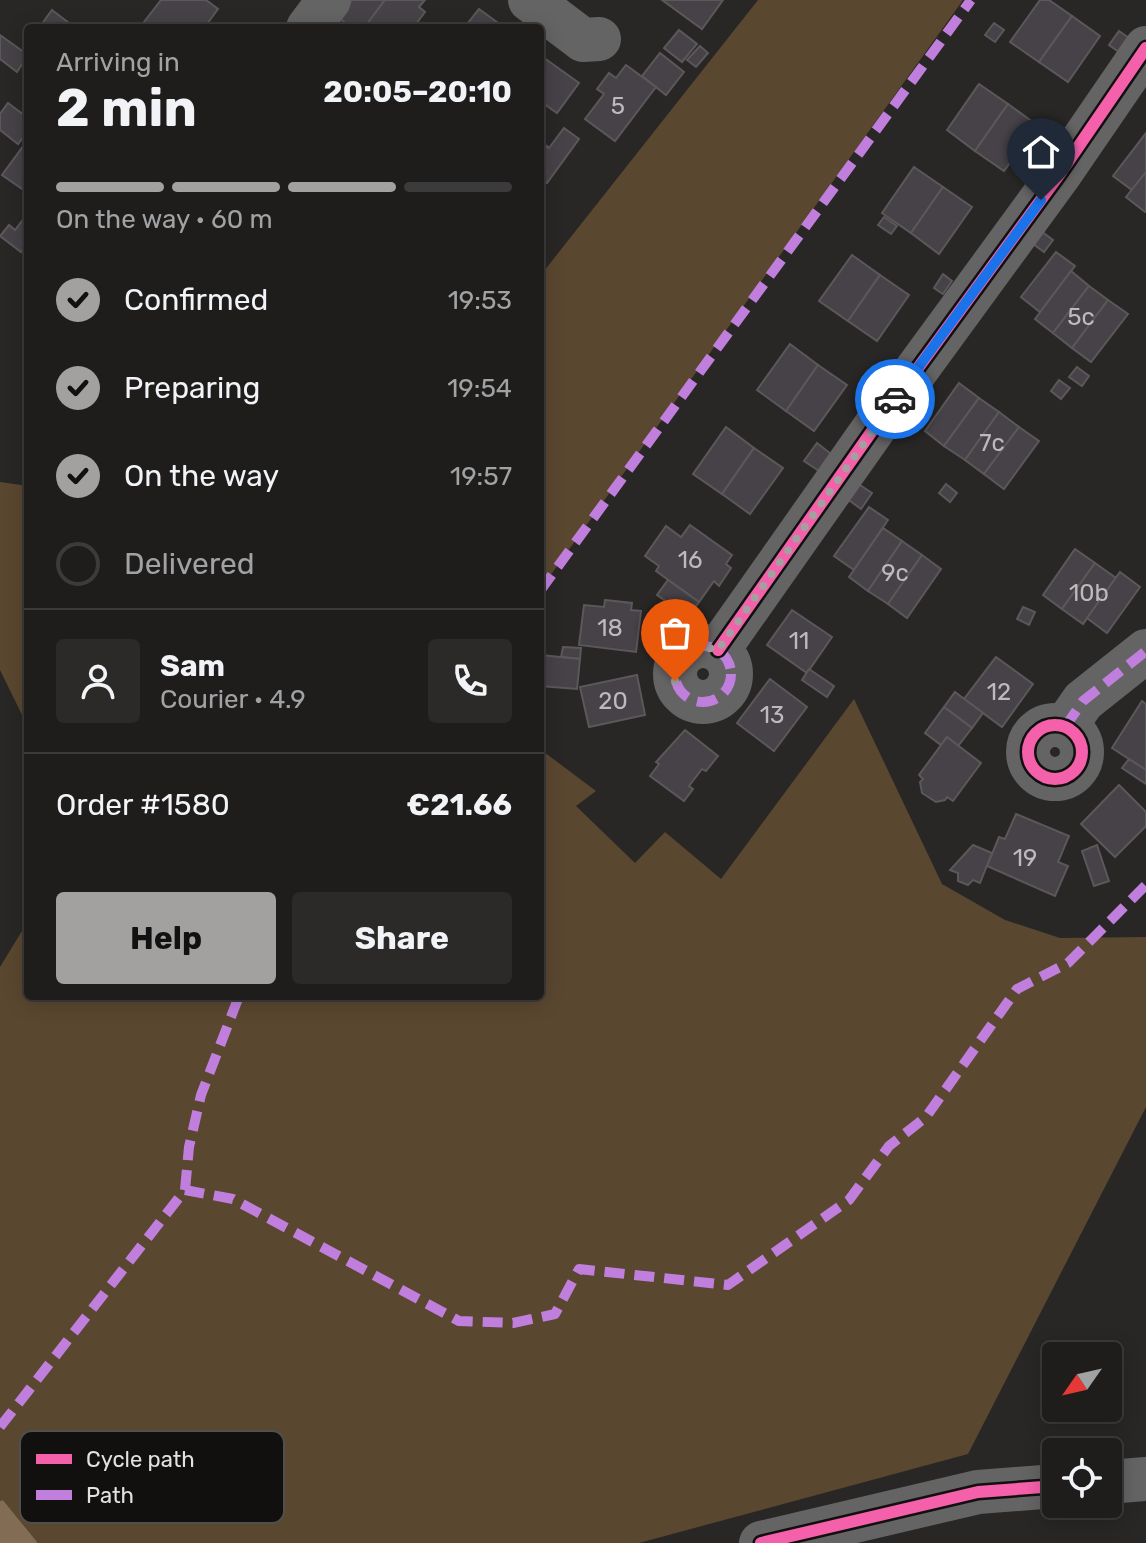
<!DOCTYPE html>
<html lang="en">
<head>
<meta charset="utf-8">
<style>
  body { margin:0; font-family:Rubik,sans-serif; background:#2b2a29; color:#f1f3f6; height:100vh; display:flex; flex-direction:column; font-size:30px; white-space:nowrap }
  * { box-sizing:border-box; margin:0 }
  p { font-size:26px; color:#a1a2a3 }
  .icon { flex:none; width:44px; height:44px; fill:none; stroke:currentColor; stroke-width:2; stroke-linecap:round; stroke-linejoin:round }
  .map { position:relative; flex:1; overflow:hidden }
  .drawer { position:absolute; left:24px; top:24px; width:520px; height:976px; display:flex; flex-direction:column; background:#1e1d1c; border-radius:8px; box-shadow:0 4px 20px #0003,0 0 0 2px #3c3b3b }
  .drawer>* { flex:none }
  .needle { width:52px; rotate:236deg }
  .fabs { position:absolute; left:1042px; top:1342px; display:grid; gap:16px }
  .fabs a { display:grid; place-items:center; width:80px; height:80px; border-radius:8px; background:#1e1d1c; box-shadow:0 4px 20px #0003,0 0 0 2px #3c3b3b; font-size:40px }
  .pin { position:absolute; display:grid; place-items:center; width:68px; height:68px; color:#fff; margin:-82px -34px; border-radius:50% 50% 50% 0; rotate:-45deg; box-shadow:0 0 8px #0007 }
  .pin .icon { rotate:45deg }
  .courier { position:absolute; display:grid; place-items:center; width:80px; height:80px; margin:-40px; border:6px solid #1a73e8; border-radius:50%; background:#fff; color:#222; box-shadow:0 2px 10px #0007 }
  .headline em { font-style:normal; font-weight:700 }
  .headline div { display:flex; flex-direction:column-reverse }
  .headline { display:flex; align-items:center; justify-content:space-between; height:136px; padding:0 32px }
  h1 { font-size:52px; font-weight:700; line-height:60px }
  .bar { display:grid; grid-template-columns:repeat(4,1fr); gap:12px 8px; align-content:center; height:96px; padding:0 32px }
  .bar i { height:10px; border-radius:6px; background:#3c3b3b }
  .bar .active { background:#a2a19f }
  .bar p { grid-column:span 4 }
  .line { display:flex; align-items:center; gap:20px; padding:0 32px; border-top:2px solid #3c3b3b }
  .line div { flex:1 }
  .round { display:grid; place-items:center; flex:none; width:84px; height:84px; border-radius:8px; background:#2b2a29 }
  ol { padding:0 32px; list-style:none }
  li { display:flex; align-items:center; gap:24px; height:88px }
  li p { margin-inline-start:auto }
  li .icon { padding:8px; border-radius:50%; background:#a2a19f; color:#111; stroke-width:4 }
  li:last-child { color:#a1a2a3 }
  li i { width:44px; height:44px; border:4px solid #3c3b3b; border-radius:50% }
  .action { display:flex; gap:16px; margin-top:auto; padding:16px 32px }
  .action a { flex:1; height:92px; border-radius:8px; background:#a2a19f; color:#111; font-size:32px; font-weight:700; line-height:92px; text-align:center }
  .action a+a { background:#2b2a29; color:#f1f3f6 }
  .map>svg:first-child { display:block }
</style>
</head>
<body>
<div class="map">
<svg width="1146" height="1543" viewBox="0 0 1146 1543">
  <rect width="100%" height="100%" fill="#282726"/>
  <!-- green -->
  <g fill="#5a4730">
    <polygon points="758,0 963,0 540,590 540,276"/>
    <polygon points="0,482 28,486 28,727 0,670"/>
    <polygon points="854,699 942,884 1005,920 1060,938 1146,937 1146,1107 968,1454 639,1543 38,1543 3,1500 0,1501 0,967 28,921 28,996 540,996 540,749 596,791 576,806 635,863 665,832 721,879"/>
  </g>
  <!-- water -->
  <polygon fill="#826c53" points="3,1500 38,1543 0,1543 0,1501"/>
  <!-- building -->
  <g fill="#464248" stroke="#5a5859" stroke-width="2">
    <polygon points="161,0 206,0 218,9 204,28 152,28 144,22"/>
    <polygon points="352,0 385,0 364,28 352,28 339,18"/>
    <polygon points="385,0 425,0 419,7 425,12 413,28 364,28"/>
    <polygon points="662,0 723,0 702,29"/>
    <polygon points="1040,0 1049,0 1072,16 1039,62 1010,42"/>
    <polygon points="479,9 505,28 464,28"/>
    <polygon points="52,10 73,26 72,28 39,28"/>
    <polygon points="1072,16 1100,36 1068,82 1039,62"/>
    <polygon points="994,23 1004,30 995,42 985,35"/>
    <polygon points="679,30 697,44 682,62 664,48"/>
    <polygon points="1119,31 1129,38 1119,52 1109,45"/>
    <polygon points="0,35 28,55 17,72 0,59"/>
    <polygon points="700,46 708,53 696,67 687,60"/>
    <polygon points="660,53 684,72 666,95 642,76"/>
    <polygon points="540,55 579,83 557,113 540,101"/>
    <polygon points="626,65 656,87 615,141 585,119 604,94 597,89 609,73 616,78"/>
    <polygon points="979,84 1008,104 975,151 947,130"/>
    <polygon points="8,103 28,118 28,131 18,144 0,130 0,114"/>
    <polygon points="1008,104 1037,125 1004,171 975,151"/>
    <polygon points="564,128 579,139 547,183 540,178 540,155 547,146 549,148"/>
    <polygon points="1146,133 1146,172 1132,190 1113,176"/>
    <polygon points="24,145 28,148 28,191 25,191 2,175"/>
    <polygon points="914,167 943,187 911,233 882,213"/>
    <polygon points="1146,172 1146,211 1145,212 1126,197"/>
    <polygon points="943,187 972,207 939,254 911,233"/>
    <polygon points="25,217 28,219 28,242 21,252 0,236 9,225 15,230"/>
    <polygon points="884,217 897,226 891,234 878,225"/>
    <polygon points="1041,231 1053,240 1044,252 1032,243"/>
    <polygon points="1056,252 1075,266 1040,312 1021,297"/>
    <polygon points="852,255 880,275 848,321 819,301"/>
    <polygon points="1071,271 1089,286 1053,333 1035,319"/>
    <polygon points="943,274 952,281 943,294 934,288"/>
    <polygon points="880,275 909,295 877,341 848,321"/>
    <polygon points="1089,286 1108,300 1072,348 1053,333"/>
    <polygon points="1108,300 1128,314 1091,362 1072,348"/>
    <polygon points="790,344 818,365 786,411 757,390"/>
    <polygon points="818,365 847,385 814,431 786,411"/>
    <polygon points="1077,367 1089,376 1082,386 1069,377"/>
    <polygon points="1059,380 1070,388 1061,399 1051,391"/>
    <polygon points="959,383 979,398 944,446 925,431"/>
    <polygon points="979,398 999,412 965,460 944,446"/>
    <polygon points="999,412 1019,427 984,474 965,460"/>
    <polygon points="726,427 754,448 722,494 693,474"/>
    <polygon points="1019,427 1039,441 1004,489 984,474"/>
    <polygon points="817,443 831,454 819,471 804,461"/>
    <polygon points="754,448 783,468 750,514 722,494"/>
    <polygon points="857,483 872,493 861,509 846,498"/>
    <polygon points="946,484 957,493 950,502 939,493"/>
    <polygon points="869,507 888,520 854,570 834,556"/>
    <polygon points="690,525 732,555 726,564 731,568 719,586 714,581 699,602 656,571 659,566 645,556 666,526 681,537"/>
    <polygon points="883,528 902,541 868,591 849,577"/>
    <polygon points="902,541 922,555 888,604 868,591"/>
    <polygon points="1075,549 1095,563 1062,609 1043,595"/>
    <polygon points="922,555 941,569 907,618 888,604"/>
    <polygon points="1095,563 1116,578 1083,624 1062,609"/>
    <polygon points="1120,572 1140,587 1107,633 1087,618"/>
    <polygon points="668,580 699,602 688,617 657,595"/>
    <polygon points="605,600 632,603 631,610 641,611 636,652 579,645 584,605 604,607"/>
    <polygon points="1023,607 1035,612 1029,625 1017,619"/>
    <polygon points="792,610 832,637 807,673 767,645"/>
    <polygon points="563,647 581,648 580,659 561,657"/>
    <polygon points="540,655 580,659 577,689 540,686"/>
    <polygon points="996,657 1033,684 1002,727 964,699"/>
    <polygon points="809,669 834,686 827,697 802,680"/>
    <polygon points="637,675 645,715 589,727 580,687"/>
    <polygon points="770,679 807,707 774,751 737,723"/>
    <polygon points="955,692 983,713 972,728 944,707"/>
    <polygon points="1142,701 1146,704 1146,770 1112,748"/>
    <polygon points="944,707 972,728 958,746 947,737 941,745 925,733"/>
    <polygon points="685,730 718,756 706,771 702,769 689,786 693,789 684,801 650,776 659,764 656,762"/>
    <polygon points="947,737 981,763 953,801 947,797 945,800 936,802 922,793 920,782 923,779 919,775"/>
    <polygon points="1129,759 1146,770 1146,784 1122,768"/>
    <polygon points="1119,785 1146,812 1146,826 1115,857 1081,824"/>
    <polygon points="1016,814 1069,836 1058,862 1068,866 1055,896 987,866 999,837 1005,839"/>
    <polygon points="973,845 992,853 980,883 973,880 968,885 958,881 958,873 950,870"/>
    <polygon points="1097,845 1109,881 1094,886 1082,851"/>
  </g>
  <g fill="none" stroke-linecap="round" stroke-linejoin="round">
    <!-- minor -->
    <g stroke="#656464" stroke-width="44">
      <polyline points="530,0 583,40 599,39"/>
      <polyline points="308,28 329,0"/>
      <circle cx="703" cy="674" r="28"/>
      <polyline points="718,650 877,424 1059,175 1146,48"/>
      <circle cx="1055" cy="752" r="27"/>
      <polyline points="1065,727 1083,701 1146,651"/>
      <polyline points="1108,1482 1146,1479"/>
      <polyline points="761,1543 978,1492 1056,1486"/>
    </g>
    <!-- quiet -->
    <g stroke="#c07fdc" stroke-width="10" stroke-dasharray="20 10" stroke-linecap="butt">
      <polyline points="540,591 971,0"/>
      <circle cx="703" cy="674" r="28"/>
      <polyline points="1065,727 1083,701 1146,651"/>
      <polyline points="185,1190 189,1147 201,1095 239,996"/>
      <polyline points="0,1427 185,1190 233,1199 459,1321 513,1323 555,1314 579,1269 728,1285 849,1200 889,1146 926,1117 1017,989 1068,963 1146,885"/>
    </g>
    <!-- cycleway casing -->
    <g stroke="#11100f" stroke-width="17">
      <g id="cycleway">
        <polyline points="718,650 877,424 1059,175 1146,48"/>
        <circle cx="1055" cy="752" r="27"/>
        <polyline points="761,1543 978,1492 1056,1486"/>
      </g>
    </g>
    <!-- cycleway -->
    <use href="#cycleway" stroke="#f560ab" stroke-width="12"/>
  </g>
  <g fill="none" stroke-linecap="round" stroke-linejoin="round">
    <!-- done -->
    <path stroke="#a2a19f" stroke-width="8" stroke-dasharray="0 14.4" d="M675,681C676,651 690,642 718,650L895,399"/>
    <!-- route -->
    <polyline stroke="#1a73e8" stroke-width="10" points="895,399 1041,200"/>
  </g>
  <g text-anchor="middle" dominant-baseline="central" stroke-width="6" stroke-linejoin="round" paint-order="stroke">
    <!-- number labels -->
    <g font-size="24" fill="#bcbaba">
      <text x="618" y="106">5</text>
      <text x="1081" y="317">5c</text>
      <text x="992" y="443">7c</text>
      <text x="690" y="560">16</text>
      <text x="895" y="573">9c</text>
      <text x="1089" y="593">10b</text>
      <text x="610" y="628">18</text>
      <text x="799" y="641">11</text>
      <text x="999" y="692">12</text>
      <text x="613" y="701">20</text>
      <text x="772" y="715">13</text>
      <text x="1025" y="858">19</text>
    </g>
  </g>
  <!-- legend -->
  <rect x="20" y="1431" width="264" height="92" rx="12" fill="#11100f" stroke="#504f4e" stroke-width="2"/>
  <rect x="36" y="1454" width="36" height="10" fill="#f560ab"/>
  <rect x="36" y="1490" width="36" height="10" fill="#c07fdc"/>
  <g font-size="22" fill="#e3e2e0">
    <text x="86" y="1467">Cycle path</text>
    <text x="86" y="1503">Path</text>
  </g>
</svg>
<div class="fabs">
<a><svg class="needle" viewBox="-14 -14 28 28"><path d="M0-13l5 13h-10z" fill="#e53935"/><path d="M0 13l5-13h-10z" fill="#a1a2a3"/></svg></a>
<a><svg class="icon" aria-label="locate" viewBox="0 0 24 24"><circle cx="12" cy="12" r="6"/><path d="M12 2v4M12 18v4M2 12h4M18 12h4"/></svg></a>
</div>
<div class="pin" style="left:675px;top:681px;background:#ea580c"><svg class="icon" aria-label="bag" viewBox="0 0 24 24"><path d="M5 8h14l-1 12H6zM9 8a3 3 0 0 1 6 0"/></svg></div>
<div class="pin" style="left:1041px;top:200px;background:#1f2937"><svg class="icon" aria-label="home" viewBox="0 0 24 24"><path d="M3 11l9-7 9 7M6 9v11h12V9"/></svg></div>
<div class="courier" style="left:895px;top:399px"><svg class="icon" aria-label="car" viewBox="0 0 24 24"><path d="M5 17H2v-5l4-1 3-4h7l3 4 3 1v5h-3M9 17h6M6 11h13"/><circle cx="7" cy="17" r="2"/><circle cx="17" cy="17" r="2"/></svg></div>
<section class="drawer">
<div class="headline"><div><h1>2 min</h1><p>Arriving in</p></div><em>20:05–20:10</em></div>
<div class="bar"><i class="active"></i><i class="active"></i><i class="active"></i><i></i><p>On the way · 60 m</p></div>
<ol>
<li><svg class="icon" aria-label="check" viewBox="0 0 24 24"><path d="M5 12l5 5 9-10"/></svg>Confirmed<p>19:53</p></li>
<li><svg class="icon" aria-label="check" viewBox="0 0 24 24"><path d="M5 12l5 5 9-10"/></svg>Preparing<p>19:54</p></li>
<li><svg class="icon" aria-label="check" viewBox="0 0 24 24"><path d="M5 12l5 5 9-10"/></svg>On the way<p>19:57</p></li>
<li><i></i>Delivered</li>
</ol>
<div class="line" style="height:144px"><a class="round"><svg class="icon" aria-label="person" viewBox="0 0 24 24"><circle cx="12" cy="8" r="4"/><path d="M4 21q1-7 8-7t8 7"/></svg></a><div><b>Sam</b><p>Courier · 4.9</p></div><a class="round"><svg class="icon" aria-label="phone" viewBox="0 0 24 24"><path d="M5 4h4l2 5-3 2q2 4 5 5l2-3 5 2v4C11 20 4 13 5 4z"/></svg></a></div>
<div class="line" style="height:104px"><div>Order #1580</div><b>€21.66</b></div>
<div class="action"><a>Help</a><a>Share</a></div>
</section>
</div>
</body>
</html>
